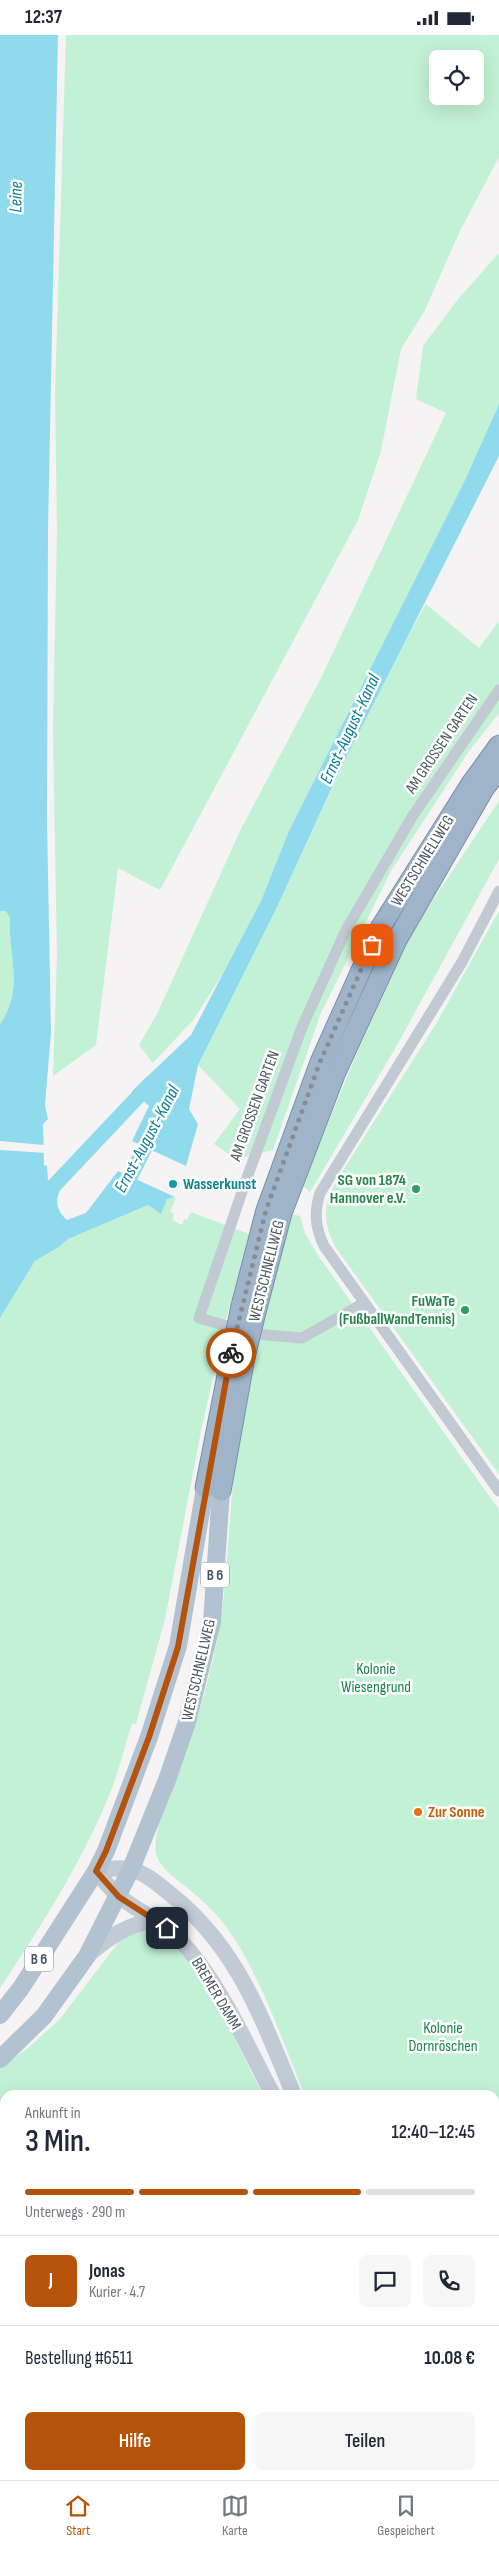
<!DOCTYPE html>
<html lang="de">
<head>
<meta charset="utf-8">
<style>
  body { margin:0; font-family:"Sofia Sans Condensed",sans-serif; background:#f6f6f7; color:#1f2937; height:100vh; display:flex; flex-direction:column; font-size:19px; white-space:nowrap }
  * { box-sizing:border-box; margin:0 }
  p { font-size:16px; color:#747a83 }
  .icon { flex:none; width:28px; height:28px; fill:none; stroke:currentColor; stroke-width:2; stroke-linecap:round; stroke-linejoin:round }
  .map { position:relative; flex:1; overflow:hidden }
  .side { position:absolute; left:0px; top:2055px; width:500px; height:390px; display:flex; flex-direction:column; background:#fff; border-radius:15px 15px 0 0; box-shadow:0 5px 20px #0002 }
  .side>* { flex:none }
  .buttons { position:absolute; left:429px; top:15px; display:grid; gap:10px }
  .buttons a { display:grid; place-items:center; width:55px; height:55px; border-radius:8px; background:#fff; box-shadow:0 5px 20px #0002; font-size:25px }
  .pin { position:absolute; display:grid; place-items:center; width:42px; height:42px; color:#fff; margin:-21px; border-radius:10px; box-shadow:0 2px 8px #0006 }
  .courier { position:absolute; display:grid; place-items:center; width:50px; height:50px; margin:-25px; border:4px solid #b45309; border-radius:50%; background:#fff; color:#222; box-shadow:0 1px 6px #0007 }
  .headline em { font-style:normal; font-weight:600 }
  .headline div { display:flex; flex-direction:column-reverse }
  .headline { display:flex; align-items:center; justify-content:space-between; height:85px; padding:0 25px }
  h1 { font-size:32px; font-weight:600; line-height:38px }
  .bar { display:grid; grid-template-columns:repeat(4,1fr); gap:8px 5px; align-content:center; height:60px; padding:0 25px }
  .bar i { height:6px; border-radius:4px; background:#e0e1e3 }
  .bar .selected { background:#b45309 }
  .bar p { grid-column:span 4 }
  .line { display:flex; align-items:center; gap:12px; padding:0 25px; border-top:1px solid #e0e1e3 }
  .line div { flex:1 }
  .round { display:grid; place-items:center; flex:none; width:52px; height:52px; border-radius:8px; background:#f6f6f7 }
  .cta { display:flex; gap:10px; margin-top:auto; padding:10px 25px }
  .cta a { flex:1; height:58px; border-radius:8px; background:#b45309; color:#fff; font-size:20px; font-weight:600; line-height:58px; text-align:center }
  .cta a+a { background:#f6f6f7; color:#1f2937 }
  .status { display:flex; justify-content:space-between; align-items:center; height:35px; padding:0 25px; background:#fff; direction:ltr }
  .status svg { height:14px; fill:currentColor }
  .dock { display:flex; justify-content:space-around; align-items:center; height:70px; border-top:1px solid #e0e1e3; background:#fff; font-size:14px; color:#747a83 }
  .dock a { display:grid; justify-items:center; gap:2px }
  .dock .selected { color:#b45309 }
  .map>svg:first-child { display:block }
</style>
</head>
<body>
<div class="status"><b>12:37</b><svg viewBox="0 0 49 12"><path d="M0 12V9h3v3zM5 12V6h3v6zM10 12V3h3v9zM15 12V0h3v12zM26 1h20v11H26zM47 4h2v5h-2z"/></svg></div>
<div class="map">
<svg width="499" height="2445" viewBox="0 0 499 2445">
  <rect width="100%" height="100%" fill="#f5f3f3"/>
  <!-- green -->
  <g fill="#c3f1d5" fill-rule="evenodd">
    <path d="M66,0H499V122L460,196L424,277L401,314L381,416L358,485L160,855L118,833L96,1010L53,1041L57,921L53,695L57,496L55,358ZM438,24H475V61H438Z"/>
    <polygon points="499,218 499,369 465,445 288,798 261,866 225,935 194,984 153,1028 139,1010 157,979 241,794 321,643 446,378 416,364 423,311 459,263"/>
    <path d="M426,569L479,613L499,586V678L469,716L391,836L321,978L273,1115L236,1124L214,1109L240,1074L198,1030C229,965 263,902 293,837C336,747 376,655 426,569Z"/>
    <polygon points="499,766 499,824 396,1012 310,1157 302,1150 358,1016 413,895"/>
    <path d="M0,876H6L10,883C8,922 25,953 0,989Z"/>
    <path d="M499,876V1439L336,1213C323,1190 323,1171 335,1148L436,989Z"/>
    <path d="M172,1162L176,1163L170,1177L174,1179L172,1185L182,1190L184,1184L187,1185L191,1177L249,1199L226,1285L201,1396L165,1584L136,1689H132C125,1710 120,1732 112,1753C84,1824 42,1890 0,1953V1283L35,1226L59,1212L68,1204L148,1170Z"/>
    <path d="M291,1179L300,1181L305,1198L317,1219L499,1475V2366L495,2361V2060H305C281,2004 262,1942 227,1893C217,1879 203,1866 190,1855C179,1846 163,1836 157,1822C147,1799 188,1713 196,1687C201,1670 206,1653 210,1636C230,1566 226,1484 238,1410C250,1332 270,1255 291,1179Z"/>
    <path d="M143,1895C192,1900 241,2019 263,2060H5V2265L0,2259V2033L28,2013L60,1984L121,1904Z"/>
    <polygon points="495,2411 499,2416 499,2445 399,2445 394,2440 495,2440"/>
    <polygon points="169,2440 327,2440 326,2445 174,2445"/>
  </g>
  <!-- water -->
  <g fill="#90daee">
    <path d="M0,0H58L48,495L47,786L51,997L45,1070L48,1084L43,1089L44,1130L47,1131L48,1145L54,1144L61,1137L67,1144C56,1159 52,1171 67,1185L86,1178L118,1136L175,1162L167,1164L161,1179L148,1170L68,1204L59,1212L35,1226L0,1283V989C25,953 8,922 10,883L6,876H0Z"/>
    <polygon points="499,369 499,421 342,731 276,874 198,1030 189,1074 198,1089 186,1131 132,1106 149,1071 132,1056 191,1000 261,866 288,798 465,445"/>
    <polygon points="0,2259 5,2265 5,2440 169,2440 174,2445 0,2445"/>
  </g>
  <!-- pier -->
  <polygon fill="#f5f3f3" points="0,1106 44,1110 47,1118 0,1115"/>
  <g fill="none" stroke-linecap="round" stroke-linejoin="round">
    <!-- canal -->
    <g stroke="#90daee" stroke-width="15">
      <polyline points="50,1155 151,1048"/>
      <polyline points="120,1158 130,1142 154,1095"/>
    </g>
    <!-- trunk casing -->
    <g stroke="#7690ad" stroke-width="21">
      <g id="trunk">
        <polyline points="241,1271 266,1175 320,1027 380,893 470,750 499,710"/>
        <polyline points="257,1273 282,1178 336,1037 397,905 484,754 499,734"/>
        <polyline points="205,1453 231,1320"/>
        <polyline points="221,1456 245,1322"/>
      </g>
    </g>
    <!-- minor -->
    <g stroke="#c1cad2" stroke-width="11">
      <path d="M499,856L462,927L320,1158C314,1177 315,1192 324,1211L499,1456"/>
      <polyline points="364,1268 302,1303 255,1299 199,1283 244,1151 302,992 346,895 412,782 499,655"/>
      <polyline points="0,2106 5,2109"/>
      <polyline points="386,2440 391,2445"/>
    </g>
    <!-- secondary -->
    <g stroke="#c1cbd6" stroke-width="16">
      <path d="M96,1836C107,1834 119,1832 130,1834C144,1837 158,1849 169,1858C238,1912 261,1982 294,2060"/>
      <path d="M96,1836C103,1845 110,1854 119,1861C138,1877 161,1885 178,1903C220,1947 245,2007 273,2060"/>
      <path d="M88,1920C109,1902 129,1888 158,1885"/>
      <polyline points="495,2375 499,2380"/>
      <polyline points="495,2400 499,2405"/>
    </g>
    <!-- primary -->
    <g stroke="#b3c2d1" stroke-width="18">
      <polyline points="0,1980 21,1953 96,1836 106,1816 149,1702 178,1611 205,1453"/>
      <polyline points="0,2024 44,1981 87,1921 131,1834 167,1745 187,1687 212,1587 221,1456"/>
    </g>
    <!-- trunk -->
    <use href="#trunk" stroke="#9fb4c9" stroke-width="19"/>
    <!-- trunk-bridge casing -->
    <g stroke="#7690ad" stroke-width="21" stroke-linecap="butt">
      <g id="trunk-bridge">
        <polyline points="231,1320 241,1271"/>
        <polyline points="245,1322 257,1273"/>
      </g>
    </g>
    <!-- trunk-bridge -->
    <use href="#trunk-bridge" stroke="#9fb4c9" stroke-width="19"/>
  </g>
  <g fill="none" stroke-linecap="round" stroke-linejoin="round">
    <!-- done -->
    <polyline stroke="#868d94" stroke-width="5" stroke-dasharray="0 9" points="231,1318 266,1175 320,1027 372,910"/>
    <!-- route -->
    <polyline stroke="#b45309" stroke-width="6" points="167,1893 119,1862 96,1836 106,1816 149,1702 178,1612 231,1318"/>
  </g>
  <!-- markers -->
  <circle fill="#0f9aa8" stroke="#fff" stroke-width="2" cx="173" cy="1149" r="5"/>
  <g fill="#2e9e5b" stroke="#fff" stroke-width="2">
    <circle cx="416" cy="1154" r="5"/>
    <circle cx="465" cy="1275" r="5"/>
  </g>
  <circle fill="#e8710a" stroke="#fff" stroke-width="2" cx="418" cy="1777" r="5"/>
  <g text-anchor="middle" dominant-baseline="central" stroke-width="5" stroke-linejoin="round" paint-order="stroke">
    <!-- shield labels -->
    <g fill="#fff" stroke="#808990" stroke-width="1">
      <rect x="201" y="1527.5" width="28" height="25" rx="4"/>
      <rect x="25" y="1911.5" width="28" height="25" rx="4"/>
    </g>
    <g font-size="15" font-weight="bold" fill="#4a5661">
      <text x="215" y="1540">B 6</text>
      <text x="39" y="1924">B 6</text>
    </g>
    <!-- street labels -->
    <g font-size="16" fill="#4a5661" stroke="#fff">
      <text transform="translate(442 709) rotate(-56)">AM GROSSEN GARTEN</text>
      <text transform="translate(423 826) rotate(-58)">WESTSCHNELLWEG</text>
      <text transform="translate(255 1071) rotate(-70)">AM GROSSEN GARTEN</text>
      <text transform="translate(267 1236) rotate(-76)">WESTSCHNELLWEG</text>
      <text transform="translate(199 1635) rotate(-77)">WESTSCHNELLWEG</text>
      <text transform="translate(216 1959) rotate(59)">BREMER DAMM</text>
    </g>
    <!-- leisure labels -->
    <g font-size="16" font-weight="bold" fill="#27864d" stroke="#fff" text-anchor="end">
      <text x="406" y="1145">SG von 1874<tspan x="406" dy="18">Hannover e.V.</tspan></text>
      <text x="455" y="1266">FuWaTe<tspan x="455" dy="18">(FußballWandTennis)</tspan></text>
    </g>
    <!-- culture labels -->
    <g font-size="16" font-weight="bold" fill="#0d838f" stroke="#fff" text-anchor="start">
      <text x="183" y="1149">Wasserkunst</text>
    </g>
    <!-- park labels -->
    <g font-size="16" fill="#17864f" stroke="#fff">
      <text x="376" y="1634">Kolonie<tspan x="376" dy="18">Wiesengrund</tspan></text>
      <text x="443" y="1993">Kolonie<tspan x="443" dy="18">Dornröschen</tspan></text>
    </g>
    <!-- food labels -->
    <g font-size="16" font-weight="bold" fill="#c56008" stroke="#fff" text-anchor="start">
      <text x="428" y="1777">Zur Sonne</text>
    </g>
    <!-- water labels -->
    <g font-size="18" font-style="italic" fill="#0c7c9b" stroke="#fff">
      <text transform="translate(16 162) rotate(-89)">Leine</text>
      <text transform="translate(350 694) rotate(-65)">Ernst-August-Kanal</text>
      <text transform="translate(147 1104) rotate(-62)">Ernst-August-Kanal</text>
    </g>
  </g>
</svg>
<div class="buttons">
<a><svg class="icon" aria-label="locate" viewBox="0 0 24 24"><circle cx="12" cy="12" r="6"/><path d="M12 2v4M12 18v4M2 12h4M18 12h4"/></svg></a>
</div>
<div class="pin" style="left:372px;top:910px;background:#ea580c"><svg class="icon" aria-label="bag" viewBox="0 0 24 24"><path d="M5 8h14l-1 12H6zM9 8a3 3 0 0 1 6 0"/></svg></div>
<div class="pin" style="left:167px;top:1893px;background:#1f2937"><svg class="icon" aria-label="home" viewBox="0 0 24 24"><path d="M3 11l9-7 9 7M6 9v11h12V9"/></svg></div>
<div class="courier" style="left:231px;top:1318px"><svg class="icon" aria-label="bike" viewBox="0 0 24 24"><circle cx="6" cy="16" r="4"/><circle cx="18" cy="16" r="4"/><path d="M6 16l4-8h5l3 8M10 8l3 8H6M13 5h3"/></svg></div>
<section class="side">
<div class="headline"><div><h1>3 Min.</h1><p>Ankunft in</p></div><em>12:40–12:45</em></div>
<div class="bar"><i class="selected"></i><i class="selected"></i><i class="selected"></i><i></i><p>Unterwegs · 290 m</p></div>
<div class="line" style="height:90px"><b class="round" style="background:#b45309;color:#fff">J</b><div><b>Jonas</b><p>Kurier · 4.7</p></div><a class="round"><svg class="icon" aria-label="chat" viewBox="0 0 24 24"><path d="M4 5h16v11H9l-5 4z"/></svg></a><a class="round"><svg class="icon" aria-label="phone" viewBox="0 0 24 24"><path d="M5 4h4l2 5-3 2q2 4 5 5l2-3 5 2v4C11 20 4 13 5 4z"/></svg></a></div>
<div class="line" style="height:65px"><div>Bestellung #6511</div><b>10.08 €</b></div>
<div class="cta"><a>Hilfe</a><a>Teilen</a></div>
</section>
</div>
<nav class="dock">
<a class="selected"><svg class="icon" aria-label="home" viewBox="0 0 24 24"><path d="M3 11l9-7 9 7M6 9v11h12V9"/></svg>Start</a>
<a><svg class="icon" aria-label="map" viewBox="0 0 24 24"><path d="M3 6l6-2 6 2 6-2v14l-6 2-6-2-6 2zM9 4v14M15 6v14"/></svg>Karte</a>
<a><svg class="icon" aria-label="saved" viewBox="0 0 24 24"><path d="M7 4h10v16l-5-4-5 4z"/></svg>Gespeichert</a>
</nav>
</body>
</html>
